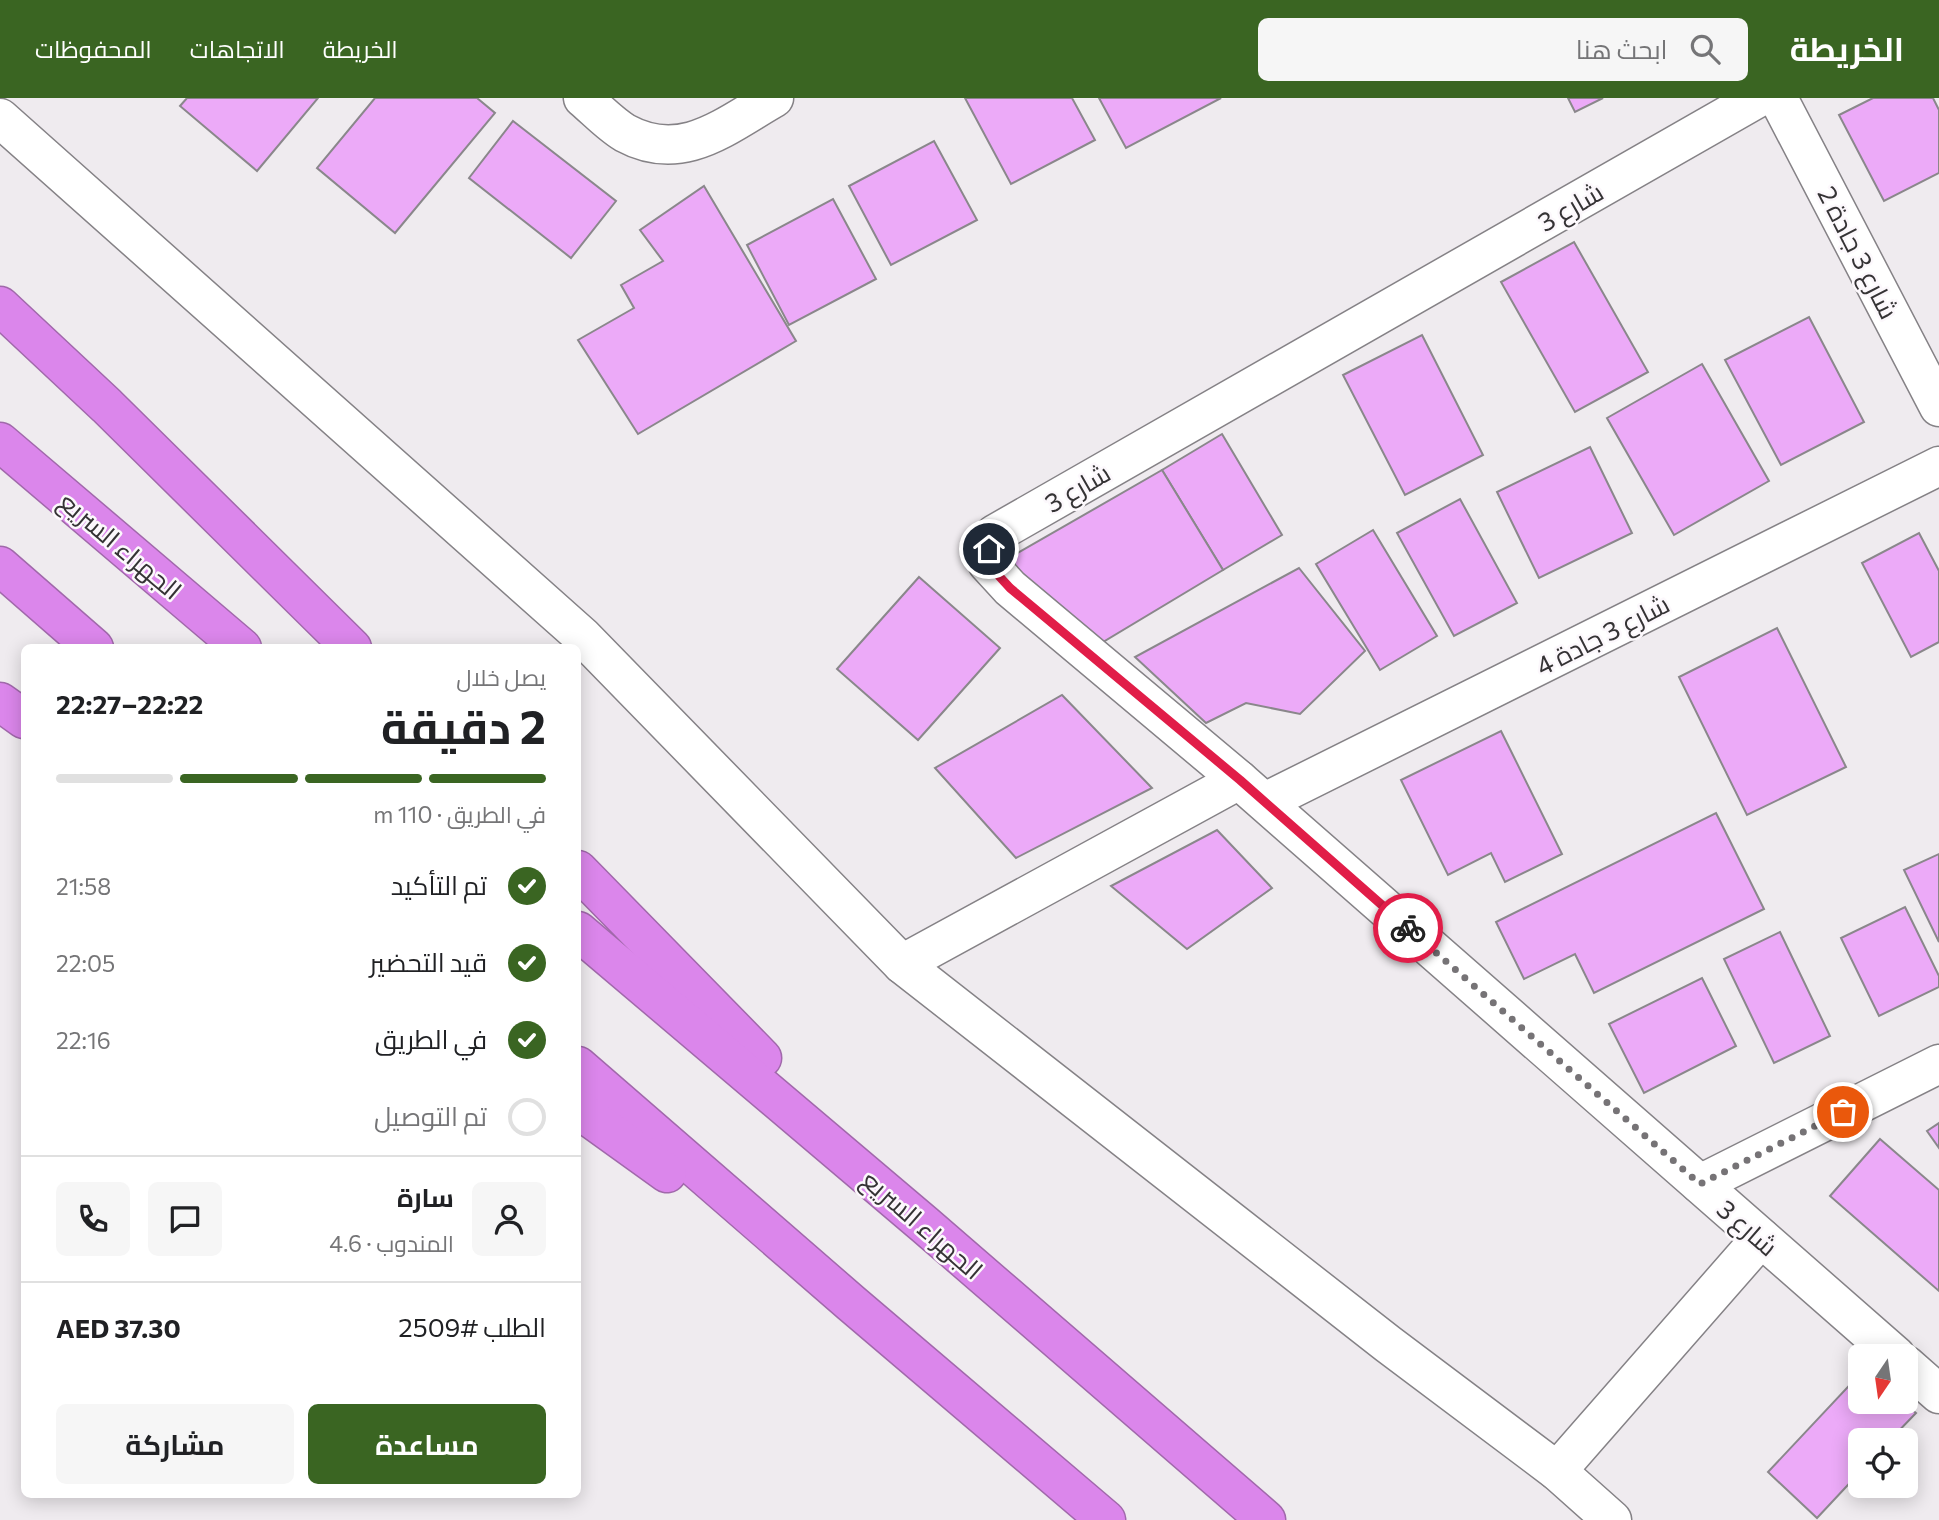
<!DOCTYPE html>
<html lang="ar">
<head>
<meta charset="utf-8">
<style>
  body { margin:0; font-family:Commissioner,Cairo,sans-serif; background:#f6f6f6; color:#202124; direction:rtl; height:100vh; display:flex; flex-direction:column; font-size:26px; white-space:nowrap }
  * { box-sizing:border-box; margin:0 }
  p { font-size:23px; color:#757577 }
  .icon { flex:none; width:38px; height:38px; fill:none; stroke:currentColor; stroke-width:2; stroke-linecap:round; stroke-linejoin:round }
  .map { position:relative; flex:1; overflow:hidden; direction:ltr }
  .side { position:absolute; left:21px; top:546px; width:560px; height:854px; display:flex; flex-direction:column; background:#fff; border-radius:10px; box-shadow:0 4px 18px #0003; direction:rtl }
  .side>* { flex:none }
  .needle { width:46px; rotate:193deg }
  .buttons { position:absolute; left:1848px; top:1246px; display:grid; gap:14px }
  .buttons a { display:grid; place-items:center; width:70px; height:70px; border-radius:10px; background:#fff; box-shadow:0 4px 18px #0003; font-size:35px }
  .pin { position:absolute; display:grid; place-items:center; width:60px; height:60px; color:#fff; margin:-30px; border:4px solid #fff; border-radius:50%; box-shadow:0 2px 7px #0007 }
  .courier { position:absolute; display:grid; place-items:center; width:70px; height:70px; margin:-35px; border:5px solid #e11d48; border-radius:50%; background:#fff; color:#222; box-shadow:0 2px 9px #0007 }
  .headline em { font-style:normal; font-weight:700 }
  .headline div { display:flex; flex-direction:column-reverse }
  .headline { display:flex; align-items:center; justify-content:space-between; height:119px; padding:0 35px }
  h1 { font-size:46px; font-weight:700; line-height:52px }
  .bar { display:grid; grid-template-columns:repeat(4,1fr); gap:10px 7px; align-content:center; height:84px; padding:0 35px }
  .bar i { height:9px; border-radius:5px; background:#e0e0e0 }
  .bar .active { background:#3a6522 }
  .bar p { grid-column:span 4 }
  .line { display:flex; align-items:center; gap:18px; padding:0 35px; border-top:2px solid #e0e0e0 }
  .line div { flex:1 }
  .round { display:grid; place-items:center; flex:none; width:74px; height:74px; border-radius:10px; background:#f6f6f6 }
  ol { padding:0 35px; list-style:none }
  li { display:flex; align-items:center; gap:21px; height:77px }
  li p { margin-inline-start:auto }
  li .icon { padding:7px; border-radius:50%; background:#3a6522; color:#fff; stroke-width:4 }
  li:last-child { color:#757577 }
  li i { width:38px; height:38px; border:4px solid #e0e0e0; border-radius:50% }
  .button { display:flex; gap:14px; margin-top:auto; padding:14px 35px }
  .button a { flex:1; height:80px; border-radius:10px; background:#3a6522; color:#fff; font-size:28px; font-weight:700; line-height:80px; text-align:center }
  .button a+a { background:#f6f6f6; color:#202124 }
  header { display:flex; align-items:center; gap:42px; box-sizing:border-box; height:98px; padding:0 35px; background:#3a6522; color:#fff }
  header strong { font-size:33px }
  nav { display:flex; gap:38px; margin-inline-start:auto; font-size:24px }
  .search { width:490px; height:63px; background:#f6f6f6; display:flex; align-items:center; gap:18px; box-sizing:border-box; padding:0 24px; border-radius:10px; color:#757577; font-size:26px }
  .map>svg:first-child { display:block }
</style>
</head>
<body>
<header>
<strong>الخريطة</strong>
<div class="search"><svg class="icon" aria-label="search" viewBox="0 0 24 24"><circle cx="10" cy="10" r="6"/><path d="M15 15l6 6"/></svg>ابحث هنا</div>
<nav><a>الخريطة</a><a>الاتجاهات</a><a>المحفوظات</a></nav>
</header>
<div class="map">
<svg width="1939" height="1422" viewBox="0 0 1939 1422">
  <rect width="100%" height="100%" fill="#efebef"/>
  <!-- building -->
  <g fill="#ecaaf8" stroke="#8a878b" stroke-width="2">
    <polygon points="187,0 318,0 257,73 180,8"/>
    <polygon points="375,0 477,0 495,15 395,135 317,70"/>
    <polygon points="965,0 1072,0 1095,42 1011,86"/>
    <polygon points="1099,0 1221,0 1126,50"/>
    <polygon points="1568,0 1603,0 1575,14"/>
    <polygon points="1873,0 1933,0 1939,12 1939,75 1884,103 1839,17"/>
    <polygon points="513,23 616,103 571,160 469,80"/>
    <polygon points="934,43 977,122 891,167 849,88"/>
    <polygon points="704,88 796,243 638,336 578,242 634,210 621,187 663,163 640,132"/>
    <polygon points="833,101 876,181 789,227 747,147"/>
    <polygon points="1574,144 1648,274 1575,314 1501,184"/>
    <polygon points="1809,219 1864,324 1781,367 1725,262"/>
    <polygon points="1422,237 1483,357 1405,397 1343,277"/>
    <polygon points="1702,266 1769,383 1674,437 1607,320"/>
    <polygon points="1222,336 1282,437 1223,472 1162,372"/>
    <polygon points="1590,349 1632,435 1539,480 1497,394"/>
    <polygon points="1162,372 1223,472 1103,544 1014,472 1016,456"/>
    <polygon points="1460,401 1517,505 1454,538 1397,435"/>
    <polygon points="1373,432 1437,538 1380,572 1316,466"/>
    <polygon points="1919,435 1939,473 1939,544 1911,559 1862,465"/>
    <polygon points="1299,470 1365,553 1300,616 1246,605 1206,625 1135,559"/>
    <polygon points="919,479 1000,550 918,642 837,571"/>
    <polygon points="1777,530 1846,669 1747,717 1679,579"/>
    <polygon points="1062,597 1152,690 1016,760 935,670"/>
    <polygon points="1501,633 1562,756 1505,784 1491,755 1448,777 1401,682"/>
    <polygon points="1716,715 1764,811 1594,895 1575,856 1524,881 1496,824"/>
    <polygon points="1217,732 1272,790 1187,851 1111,788"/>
    <polygon points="1939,756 1939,844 1904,772"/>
    <polygon points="1905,809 1939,878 1939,889 1879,918 1841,840"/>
    <polygon points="1780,834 1830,938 1774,965 1724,861"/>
    <polygon points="1702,880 1736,948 1644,995 1609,926"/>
    <polygon points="1939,1025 1939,1050 1927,1033"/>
    <polygon points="1880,1041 1939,1092 1939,1193 1830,1098"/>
    <polygon points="1860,1276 1860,1304 1903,1304 1916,1315 1890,1342 1860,1342 1860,1374 1817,1420 1768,1374"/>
  </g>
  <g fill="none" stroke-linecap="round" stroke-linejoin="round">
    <!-- minor casing -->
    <g stroke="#858286" stroke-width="41">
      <g id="minor">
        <path d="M583,0C596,11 610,26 625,35C682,66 725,28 774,0"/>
        <polyline points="1758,0 995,436 989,451 988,466 1010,490 1239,682 1896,1258"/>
        <polyline points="1778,0 1939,309"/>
        <polyline points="0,20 583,539 902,866 1388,1246 1557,1373 1612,1422"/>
        <polyline points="1265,704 1939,368"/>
        <polyline points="902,866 1239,682"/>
        <polyline points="1700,1086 1939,966"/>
        <polyline points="1906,1267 1939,1296"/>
        <polyline points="1557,1373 1761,1140"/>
      </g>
    </g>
    <!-- highway casing -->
    <g stroke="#a169ab" stroke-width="41">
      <g id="highway">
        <polyline points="0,208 107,308 352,550"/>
        <polyline points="0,344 242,550"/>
        <polyline points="0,468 94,550"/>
        <polyline points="0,604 24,621"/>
        <polyline points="578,772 762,960"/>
        <polyline points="578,833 925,1127 1266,1422"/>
        <polyline points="578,968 851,1205 1106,1422"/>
        <polyline points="578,1011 667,1075"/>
      </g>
    </g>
    <!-- minor -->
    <use href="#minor" stroke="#fff" stroke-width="38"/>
    <!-- highway -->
    <use href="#highway" stroke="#db86eb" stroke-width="38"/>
  </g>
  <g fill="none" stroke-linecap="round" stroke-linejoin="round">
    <!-- done -->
    <polyline stroke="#767376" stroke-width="7" stroke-dasharray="0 12.6" points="1408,830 1700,1086 1843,1014"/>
    <!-- route -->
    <polyline stroke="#e11d48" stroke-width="9" points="989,451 988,466 1010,490 1240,682 1408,830"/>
  </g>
  <g text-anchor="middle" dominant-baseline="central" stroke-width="5" stroke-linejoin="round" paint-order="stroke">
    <!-- street labels -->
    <g font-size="26" fill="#353335" stroke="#fcf8fc">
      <text transform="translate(1570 108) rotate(-30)">شارع 3</text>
      <text transform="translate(1859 154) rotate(63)">شارع 3 جادة 2</text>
      <text transform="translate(1077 389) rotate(-30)">شارع 3</text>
      <text transform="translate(121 447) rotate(40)">الجهراء السريع</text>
      <text transform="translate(1602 536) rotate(-27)">شارع 3 جادة 4</text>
      <text transform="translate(923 1126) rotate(41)">الجهراء السريع</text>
      <text transform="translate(1748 1129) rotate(41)">شارع 3</text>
    </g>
  </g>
</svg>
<div class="buttons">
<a><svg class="needle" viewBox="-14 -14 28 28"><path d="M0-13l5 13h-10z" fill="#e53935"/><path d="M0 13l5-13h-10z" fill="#757577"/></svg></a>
<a><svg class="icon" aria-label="locate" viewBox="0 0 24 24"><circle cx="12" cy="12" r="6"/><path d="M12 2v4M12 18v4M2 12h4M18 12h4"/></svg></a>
</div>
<div class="pin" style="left:1843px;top:1014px;background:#ea580c"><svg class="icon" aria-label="bag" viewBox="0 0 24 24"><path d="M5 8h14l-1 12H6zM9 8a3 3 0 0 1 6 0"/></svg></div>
<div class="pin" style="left:989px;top:451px;background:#1f2937"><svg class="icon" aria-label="home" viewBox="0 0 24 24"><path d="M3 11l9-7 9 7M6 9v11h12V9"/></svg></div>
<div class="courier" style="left:1408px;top:830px"><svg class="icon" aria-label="bike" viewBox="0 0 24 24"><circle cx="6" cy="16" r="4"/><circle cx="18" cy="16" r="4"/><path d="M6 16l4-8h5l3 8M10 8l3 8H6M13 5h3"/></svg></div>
<section class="side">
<div class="headline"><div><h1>2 دقيقة</h1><p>يصل خلال</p></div><em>22:22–22:27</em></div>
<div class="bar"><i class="active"></i><i class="active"></i><i class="active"></i><i></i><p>في الطريق · 110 m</p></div>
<ol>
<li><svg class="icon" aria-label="check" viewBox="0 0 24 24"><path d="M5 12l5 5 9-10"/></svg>تم التأكيد<p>21:58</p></li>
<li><svg class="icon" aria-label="check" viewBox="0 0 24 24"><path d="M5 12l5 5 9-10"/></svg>قيد التحضير<p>22:05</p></li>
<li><svg class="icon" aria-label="check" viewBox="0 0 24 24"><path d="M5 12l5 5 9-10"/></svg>في الطريق<p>22:16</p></li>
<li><i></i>تم التوصيل</li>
</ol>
<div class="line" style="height:126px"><a class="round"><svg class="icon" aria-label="person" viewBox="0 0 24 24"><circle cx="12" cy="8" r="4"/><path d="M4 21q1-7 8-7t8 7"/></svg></a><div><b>سارة</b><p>المندوب · 4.6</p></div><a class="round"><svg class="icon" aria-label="chat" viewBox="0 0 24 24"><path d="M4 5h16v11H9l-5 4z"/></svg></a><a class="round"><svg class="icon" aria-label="phone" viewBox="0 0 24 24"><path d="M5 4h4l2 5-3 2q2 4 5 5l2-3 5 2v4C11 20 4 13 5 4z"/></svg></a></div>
<div class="line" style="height:91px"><div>الطلب #2509</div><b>AED 37.30</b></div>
<div class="button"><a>مساعدة</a><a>مشاركة</a></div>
</section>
</div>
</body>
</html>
